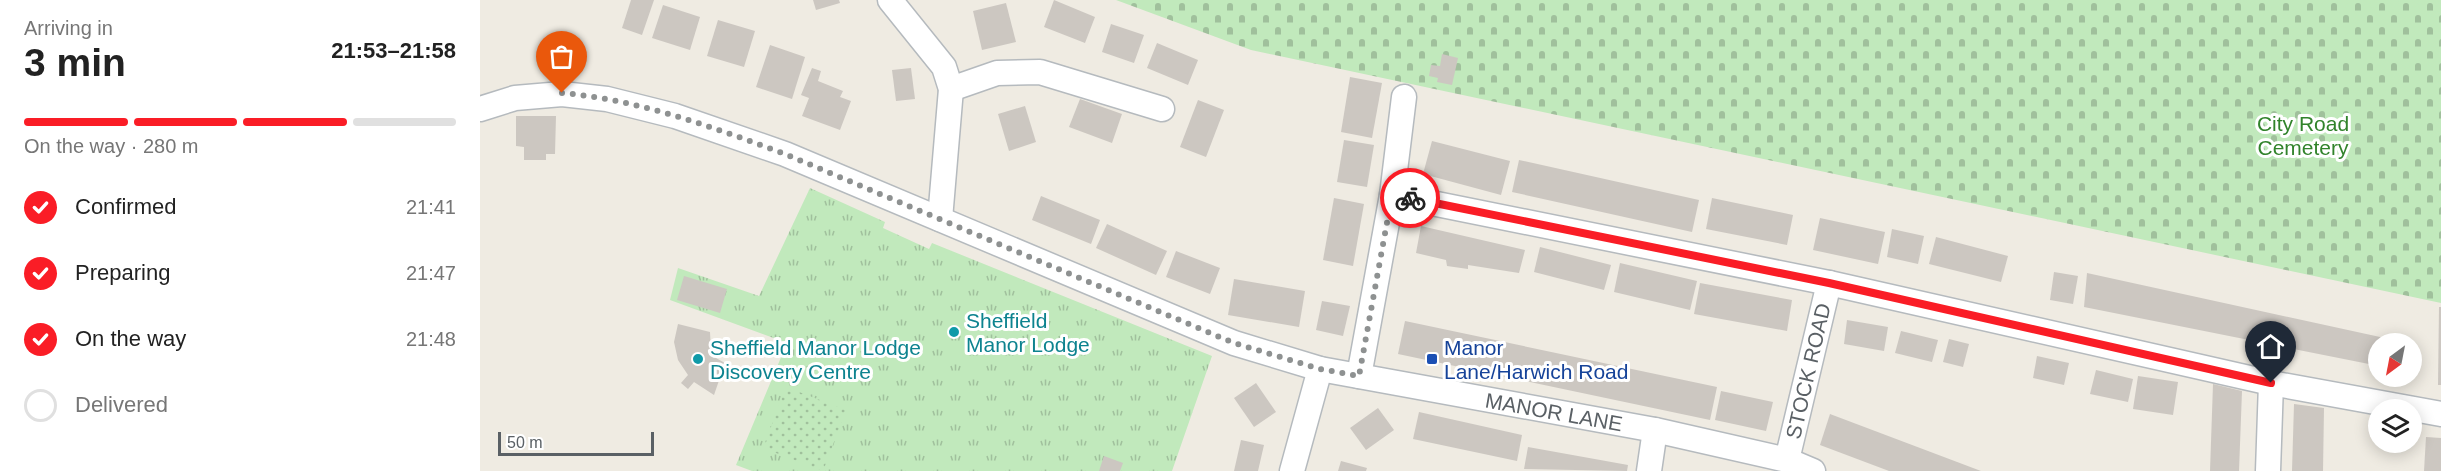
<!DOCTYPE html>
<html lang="en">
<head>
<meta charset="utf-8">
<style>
  body { margin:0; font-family:Arial,sans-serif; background:#f2f2f2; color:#222; height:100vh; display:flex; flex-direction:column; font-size:22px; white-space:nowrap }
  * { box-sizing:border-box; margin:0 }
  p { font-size:20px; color:#767676 }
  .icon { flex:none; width:33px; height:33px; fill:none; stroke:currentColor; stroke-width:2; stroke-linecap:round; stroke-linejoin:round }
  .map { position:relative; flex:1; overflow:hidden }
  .drawer { display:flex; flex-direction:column; background:#fff; width:480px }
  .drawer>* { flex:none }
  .needle { width:39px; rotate:212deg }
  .fabs { position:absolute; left:1888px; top:333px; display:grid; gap:12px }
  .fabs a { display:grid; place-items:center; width:54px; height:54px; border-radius:50%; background:#fff; box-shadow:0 3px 15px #0003; font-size:30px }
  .scale { position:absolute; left:18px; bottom:15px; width:156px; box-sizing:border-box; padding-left:6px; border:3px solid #5a6065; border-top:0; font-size:16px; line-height:21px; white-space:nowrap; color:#5a6065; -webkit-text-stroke:4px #fff; paint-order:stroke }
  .pin { position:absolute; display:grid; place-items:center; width:51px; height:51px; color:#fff; margin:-62px -26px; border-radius:50% 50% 50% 0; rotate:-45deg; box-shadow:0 0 6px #0007 }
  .pin .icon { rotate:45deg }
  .courier { position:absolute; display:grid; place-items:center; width:60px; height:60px; margin:-30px; border:4px solid #fa1d26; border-radius:50%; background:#fff; color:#222; box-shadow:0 2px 8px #0007 }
  .headline em { font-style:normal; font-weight:800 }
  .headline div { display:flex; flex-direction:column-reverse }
  .headline { display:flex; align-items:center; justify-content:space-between; height:102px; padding:0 24px }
  h1 { font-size:39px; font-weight:800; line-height:45px }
  .bar { display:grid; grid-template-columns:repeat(4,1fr); gap:9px 6px; align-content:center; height:72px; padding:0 24px }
  .bar i { height:8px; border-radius:4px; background:#e0e0e0 }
  .bar .selected { background:#fa1d26 }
  .bar p { grid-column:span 4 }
  ol { padding:0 24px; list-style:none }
  li { display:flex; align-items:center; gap:18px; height:66px }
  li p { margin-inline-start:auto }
  li .icon { padding:6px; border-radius:50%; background:#fa1d26; color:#fff; stroke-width:4 }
  li:last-child { color:#767676 }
  li i { width:33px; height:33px; border:3px solid #e0e0e0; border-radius:50% }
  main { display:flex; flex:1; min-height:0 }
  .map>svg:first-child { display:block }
</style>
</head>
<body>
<main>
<section class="drawer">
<div class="headline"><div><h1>3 min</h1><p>Arriving in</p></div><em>21:53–21:58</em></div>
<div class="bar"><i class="selected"></i><i class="selected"></i><i class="selected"></i><i></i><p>On the way · 280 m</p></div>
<ol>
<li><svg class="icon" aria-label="check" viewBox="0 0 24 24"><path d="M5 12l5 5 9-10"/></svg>Confirmed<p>21:41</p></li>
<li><svg class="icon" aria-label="check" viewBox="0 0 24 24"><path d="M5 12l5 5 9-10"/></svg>Preparing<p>21:47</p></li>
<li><svg class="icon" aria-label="check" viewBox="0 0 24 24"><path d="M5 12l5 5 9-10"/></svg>On the way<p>21:48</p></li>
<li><i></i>Delivered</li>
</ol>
</section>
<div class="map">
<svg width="1961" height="471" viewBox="0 0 1961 471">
  <defs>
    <pattern id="grass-tufts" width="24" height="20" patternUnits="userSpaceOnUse" patternTransform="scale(1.5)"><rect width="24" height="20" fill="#c1e9bc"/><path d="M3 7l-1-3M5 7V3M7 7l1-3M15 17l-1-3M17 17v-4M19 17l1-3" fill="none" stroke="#a0c09c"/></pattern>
    <pattern id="cemetery-stones" width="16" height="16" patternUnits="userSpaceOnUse" patternTransform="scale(1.5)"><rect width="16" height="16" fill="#c1e9bc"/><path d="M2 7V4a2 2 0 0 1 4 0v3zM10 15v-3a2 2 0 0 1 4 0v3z" fill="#a0c09c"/></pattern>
    <pattern id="garden-dots" width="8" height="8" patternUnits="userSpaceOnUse" patternTransform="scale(1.5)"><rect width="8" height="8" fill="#c1e9bc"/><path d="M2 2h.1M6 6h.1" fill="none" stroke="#a0c09c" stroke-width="1.8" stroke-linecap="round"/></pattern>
  </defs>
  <rect width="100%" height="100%" fill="#efebe2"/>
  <!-- grass -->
  <polygon fill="url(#grass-tufts)" points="330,188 405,222 403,228 449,249 452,243 732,356 692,471 272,471 256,465 307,343 190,300 198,268 279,296"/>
  <!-- cemetery -->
  <polygon fill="url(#cemetery-stones)" points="636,0 1961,0 1961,303 771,50"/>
  <!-- garden -->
  <polygon fill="url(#garden-dots)" points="306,387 366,410 343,471 283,448"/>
  <!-- building -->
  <g fill="#ccc7c1">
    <polygon points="151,0 174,0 162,35 142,28"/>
    <polygon points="333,0 359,0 360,3 336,10"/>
    <polygon points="574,0 615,17 605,43 564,27"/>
    <polygon points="526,3 536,42 502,50 493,11"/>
    <polygon points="183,5 220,17 210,50 172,38"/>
    <polygon points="238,20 275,31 264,67 227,56"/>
    <polygon points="631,24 664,35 654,63 622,52"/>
    <polygon points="677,43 718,60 708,85 667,68"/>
    <polygon points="290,45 325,57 312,99 276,87"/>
    <polygon points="962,54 978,58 972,85 957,82 958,78 949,76 951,65 960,66"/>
    <polygon points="332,68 341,71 338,81 363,91 360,97 371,101 360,130 322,116 329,98 321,95"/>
    <polygon points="431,68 435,99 416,101 412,70"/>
    <polygon points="870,77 902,83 892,138 861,132"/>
    <polygon points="600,99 642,114 632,143 589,127"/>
    <polygon points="718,100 744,110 726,157 700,147"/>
    <polygon points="545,106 556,142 529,151 518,114"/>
    <polygon points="36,116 76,116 75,154 66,154 66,160 44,160 44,147 36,146"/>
    <polygon points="864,140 894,145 887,187 857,182"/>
    <polygon points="952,141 1030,161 1021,195 943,174"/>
    <polygon points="1039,160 1219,200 1212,232 1032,192"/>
    <polygon points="561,196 620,220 611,244 552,220"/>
    <polygon points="854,198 884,204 873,266 843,260"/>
    <polygon points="1232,198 1313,215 1307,245 1226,229"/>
    <polygon points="1340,218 1405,232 1398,264 1333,250"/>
    <polygon points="627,224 687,251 676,275 616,248"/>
    <polygon points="941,226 1045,250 1039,273 988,265 988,269 967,266 966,260 936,253"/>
    <polygon points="1412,229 1444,236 1438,264 1407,257"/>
    <polygon points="1456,237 1528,256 1521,282 1449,264"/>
    <polygon points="1060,247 1131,265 1124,290 1054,272"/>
    <polygon points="696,251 740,268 730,294 686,277"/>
    <polygon points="1140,263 1217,281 1210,310 1134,292"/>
    <polygon points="1574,272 1598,276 1593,304 1570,300"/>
    <polygon points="1607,273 1923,342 1922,344 1899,344 1899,366 1604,307"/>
    <polygon points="204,276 247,289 240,313 197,300"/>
    <polygon points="754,279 825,291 819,327 748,315"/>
    <polygon points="1220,283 1312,300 1307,331 1214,314"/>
    <polygon points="842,301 870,306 863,336 836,330"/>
    <polygon points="1959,307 1961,307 1961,385 1958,385"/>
    <polygon points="1367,320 1408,327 1404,351 1364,344"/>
    <polygon points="925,321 1237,387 1230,420 918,354"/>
    <polygon points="198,324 230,332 231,351 236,358 245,363 234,395 214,382 208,389 201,383 208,375 198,360 194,342"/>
    <polygon points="1421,331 1458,340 1452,362 1415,353"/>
    <polygon points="1469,339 1489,344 1483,367 1463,362"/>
    <polygon points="1557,356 1589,363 1584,385 1553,378"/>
    <polygon points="1616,370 1653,379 1648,402 1610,394"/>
    <polygon points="1658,376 1698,382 1693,415 1653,409"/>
    <polygon points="776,383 796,412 774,427 754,398"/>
    <polygon points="1733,384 1762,391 1759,471 1730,471"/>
    <polygon points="1241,391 1293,402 1286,431 1235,420"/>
    <polygon points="1814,404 1844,408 1843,471 1812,471"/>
    <polygon points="898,408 914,430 886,450 870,428"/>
    <polygon points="939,412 1042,435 1037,461 933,439"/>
    <polygon points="1350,414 1501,471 1409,471 1340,445"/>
    <polygon points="1946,437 1961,438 1961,471 1944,471"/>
    <polygon points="761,440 784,445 778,471 754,471"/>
    <polygon points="1048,447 1148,465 1147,471 1044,469"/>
    <polygon points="624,456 643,463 640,471 619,471"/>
    <polygon points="861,461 887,468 886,471 858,471"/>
  </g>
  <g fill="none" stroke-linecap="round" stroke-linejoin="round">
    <!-- street casing -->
    <g stroke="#b5babe" stroke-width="27">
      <g id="street">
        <polyline points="410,0 464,67 471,89 460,219"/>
        <polyline points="471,89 517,73 560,72 682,109"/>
        <polyline points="0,109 35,98 82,94 127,99 195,116 305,154 754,343 840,369 1175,430 1307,460 1333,471"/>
        <polyline points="912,195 1349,283 1791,383 1961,414"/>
        <polyline points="879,376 912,195 924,97"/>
        <polyline points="1307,460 1349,283"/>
        <polyline points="812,471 840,369"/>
        <polyline points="1169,471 1175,430"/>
        <polyline points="1788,471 1791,383"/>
      </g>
    </g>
    <!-- street -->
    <use href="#street" stroke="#fff" stroke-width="24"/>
  </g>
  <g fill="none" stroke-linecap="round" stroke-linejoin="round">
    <!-- done -->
    <path stroke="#8e9191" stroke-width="6" stroke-dasharray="0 10.8" d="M82,93C160,100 232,127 305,154L754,343L840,369L879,376L912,195L930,198"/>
    <!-- route -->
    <polyline stroke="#fa1d26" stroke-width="8" points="930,198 1349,283 1791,383"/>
  </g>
  <!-- markers -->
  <g fill="#0f9aa8" stroke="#fff" stroke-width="2">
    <circle cx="474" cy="332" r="6"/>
    <circle cx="218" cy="359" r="6"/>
  </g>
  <rect fill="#1a4fb4" stroke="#fff" stroke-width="2" x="946" y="353" width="12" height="12" rx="3"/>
  <g text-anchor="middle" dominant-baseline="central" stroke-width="6" stroke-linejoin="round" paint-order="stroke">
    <!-- park labels -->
    <g font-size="21" fill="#31832b" stroke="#fff">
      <text x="1823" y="123">City Road<tspan x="1823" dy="24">Cemetery</tspan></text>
    </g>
    <!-- culture labels -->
    <g font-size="21" fill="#0d838f" stroke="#fff" text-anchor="start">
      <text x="486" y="320">Sheffield<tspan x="486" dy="24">Manor Lodge</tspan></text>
      <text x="230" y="347">Sheffield Manor Lodge<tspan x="230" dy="24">Discovery Centre</tspan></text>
    </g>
    <!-- transit labels -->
    <g font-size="21" fill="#164399" stroke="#fff" text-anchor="start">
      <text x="964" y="347">Manor<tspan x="964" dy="24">Lane/Harwich Road</tspan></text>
    </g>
    <!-- street labels -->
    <g font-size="21" fill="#5a6065" stroke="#fff">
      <text transform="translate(1328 371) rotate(-77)">STOCK ROAD</text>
      <text transform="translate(1074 412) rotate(10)">MANOR LANE</text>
    </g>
  </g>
</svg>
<div class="fabs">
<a><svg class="needle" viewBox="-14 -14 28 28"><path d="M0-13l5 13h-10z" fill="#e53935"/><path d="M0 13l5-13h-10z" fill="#767676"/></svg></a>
<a><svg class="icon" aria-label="layers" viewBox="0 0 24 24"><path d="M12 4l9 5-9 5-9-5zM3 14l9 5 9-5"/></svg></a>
</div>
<div class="scale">50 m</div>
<div class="pin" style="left:82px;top:93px;background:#ea580c"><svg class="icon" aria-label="bag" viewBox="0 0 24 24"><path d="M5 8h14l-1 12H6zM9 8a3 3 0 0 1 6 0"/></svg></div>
<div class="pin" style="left:1791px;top:383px;background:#1f2937"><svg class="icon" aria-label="home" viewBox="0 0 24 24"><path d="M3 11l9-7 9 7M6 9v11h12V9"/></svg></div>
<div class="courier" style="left:930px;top:198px"><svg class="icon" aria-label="bike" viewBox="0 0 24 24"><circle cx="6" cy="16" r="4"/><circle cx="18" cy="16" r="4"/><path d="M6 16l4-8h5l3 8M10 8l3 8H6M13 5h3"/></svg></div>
</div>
</main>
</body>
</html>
